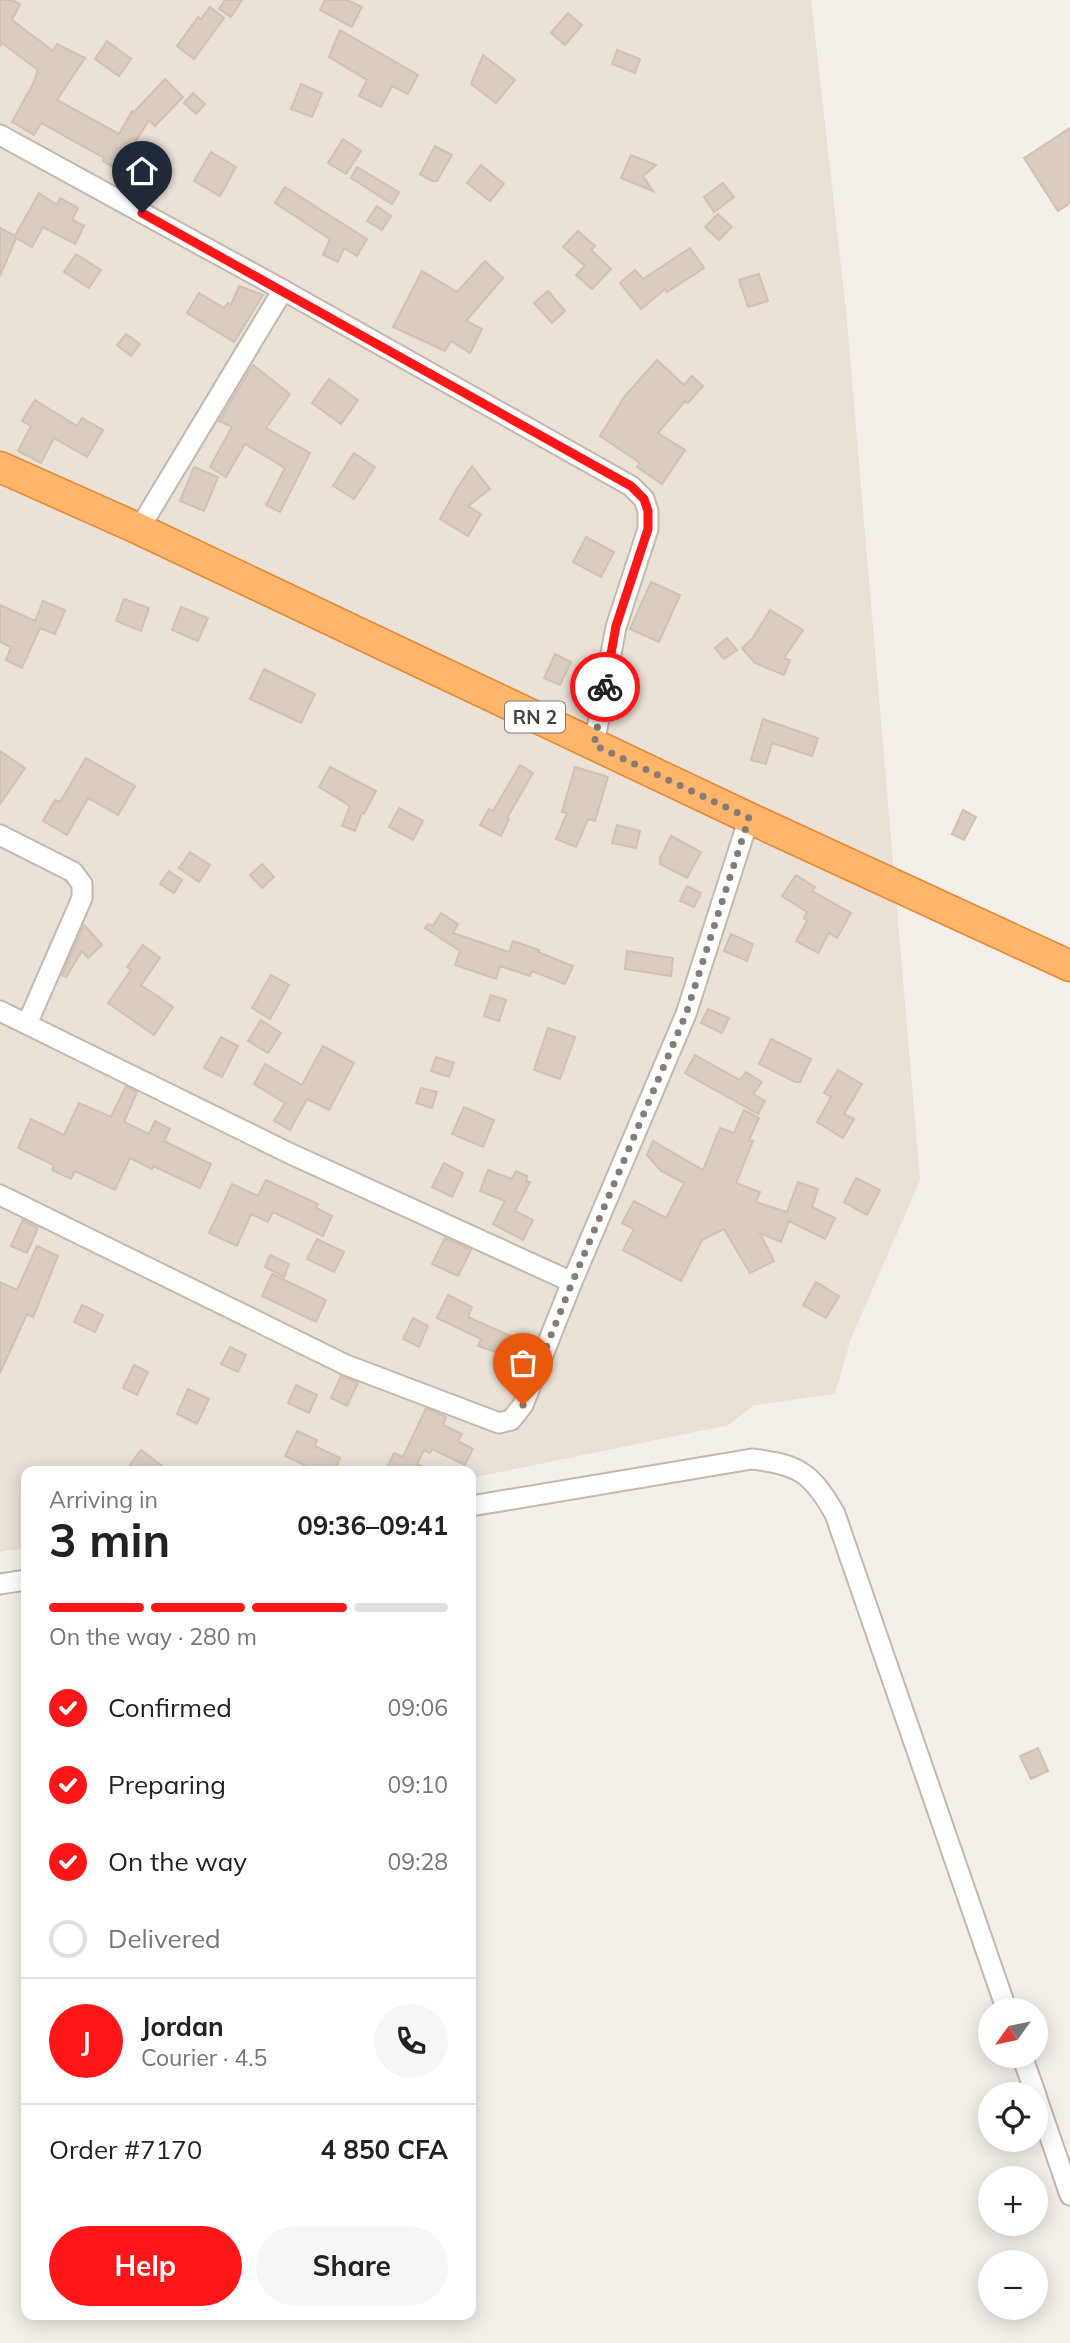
<!DOCTYPE html>
<html lang="en">
<head>
<meta charset="utf-8">
<style>
  body { margin:0; font-family:Mulish,sans-serif; background:#f6f6f6; color:#222; height:100vh; display:flex; flex-direction:column; font-size:26px; white-space:nowrap }
  * { box-sizing:border-box; margin:0 }
  p { font-size:23px; color:#767676 }
  .icon { flex:none; width:38px; height:38px; fill:none; stroke:currentColor; stroke-width:2; stroke-linecap:round; stroke-linejoin:round }
  .map { position:relative; flex:1; overflow:hidden }
  .sheet { position:absolute; left:21px; top:1466px; width:455px; height:854px; display:flex; flex-direction:column; background:#fff; border-radius:14px; box-shadow:0 4px 18px #0003 }
  .sheet>* { flex:none }
  .needle { width:46px; rotate:237deg }
  .tools { position:absolute; left:978px; top:1998px; display:grid; gap:14px }
  .tools a { display:grid; place-items:center; width:70px; height:70px; border-radius:50%; background:#fff; box-shadow:0 4px 18px #0003; font-size:35px }
  .pin { position:absolute; display:grid; place-items:center; width:60px; height:60px; color:#fff; margin:-72px -30px; border-radius:50% 50% 50% 0; rotate:-45deg; box-shadow:0 0 7px #0007 }
  .pin .icon { rotate:45deg }
  .courier { position:absolute; display:grid; place-items:center; width:70px; height:70px; margin:-35px; border:5px solid #ff1618; border-radius:50%; background:#fff; color:#222; box-shadow:0 2px 9px #0007 }
  .head em { font-style:normal; font-weight:700 }
  .head div { display:flex; flex-direction:column-reverse }
  .head { display:flex; align-items:center; justify-content:space-between; height:119px; padding:0 28px }
  h1 { font-size:46px; font-weight:700; line-height:52px }
  .bar { display:grid; grid-template-columns:repeat(4,1fr); gap:10px 7px; align-content:center; height:84px; padding:0 28px }
  .bar i { height:9px; border-radius:5px; background:#e0e0e0 }
  .bar .on { background:#ff1618 }
  .bar p { grid-column:span 4 }
  .line { display:flex; align-items:center; gap:18px; padding:0 28px; border-top:2px solid #e0e0e0 }
  .line div { flex:1 }
  .round { display:grid; place-items:center; flex:none; width:74px; height:74px; border-radius:37px; background:#f6f6f6 }
  ol { padding:0 28px; list-style:none }
  li { display:flex; align-items:center; gap:21px; height:77px }
  li p { margin-inline-start:auto }
  li .icon { padding:7px; border-radius:50%; background:#ff1618; color:#fff; stroke-width:4 }
  li:last-child { color:#767676 }
  li i { width:38px; height:38px; border:4px solid #e0e0e0; border-radius:50% }
  .button { display:flex; gap:14px; margin-top:auto; padding:14px 28px }
  .button a { flex:1; height:80px; border-radius:42px; background:#ff1618; color:#fff; font-size:28px; font-weight:700; line-height:80px; text-align:center }
  .button a+a { background:#f6f6f6; color:#222 }
  .map>svg:first-child { display:block }
</style>
</head>
<body>
<div class="map">
<svg width="1070" height="2343" viewBox="0 0 1070 2343">
  <rect width="100%" height="100%" fill="#f5efe9"/>
  <!-- residential -->
  <polygon fill="#e9e0d6" points="0,0 811,0 846,310 920,1180 850,1341 835,1394 754,1405 729,1425 471,1478 471,1472 26,1472 26,1548 0,1552"/>
  <!-- building -->
  <g fill="#daccc0" stroke="#d3c0b0" stroke-width="2">
    <polygon points="0,0 12,0 20,4 12,20 53,51 57,44 85,58 57,100 119,134 132,111 134,112 165,79 183,97 155,126 149,120 130,150 143,158 131,178 103,161 104,158 41,123 34,135 12,122 33,84 38,70 2,43 0,46"/>
    <polygon points="225,0 242,0 231,17 219,9"/>
    <polygon points="325,0 347,0 362,7 352,27 320,10"/>
    <polygon points="210,7 224,18 194,59 177,46 198,17 201,19"/>
    <polygon points="568,13 582,25 565,45 551,33"/>
    <polygon points="340,30 418,75 408,94 392,86 381,107 359,96 367,80 329,57"/>
    <polygon points="107,41 131,59 119,76 95,59"/>
    <polygon points="617,50 640,59 635,73 612,64"/>
    <polygon points="483,55 515,80 496,103 471,84"/>
    <polygon points="301,84 322,93 312,117 291,109"/>
    <polygon points="193,93 205,104 196,114 184,103"/>
    <polygon points="1070,128 1070,203 1058,211 1024,158"/>
    <polygon points="343,139 361,151 346,174 328,163"/>
    <polygon points="435,146 452,155 437,181 432,181 420,174"/>
    <polygon points="211,152 236,167 220,196 194,181"/>
    <polygon points="631,155 656,165 643,176 653,191 621,178"/>
    <polygon points="481,165 504,184 490,201 467,183"/>
    <polygon points="357,167 399,192 392,204 351,178"/>
    <polygon points="723,183 734,197 714,212 704,197"/>
    <polygon points="285,187 367,239 357,256 344,248 338,262 323,255 330,239 275,203"/>
    <polygon points="39,193 57,205 60,198 78,208 72,220 84,226 75,244 43,227 32,247 16,238 0,276 0,228 15,236"/>
    <polygon points="377,206 391,216 382,230 367,221"/>
    <polygon points="718,214 732,227 719,240 705,227"/>
    <polygon points="578,231 595,246 591,250 611,269 592,289 576,275 585,266 563,247"/>
    <polygon points="690,248 704,268 667,292 665,289 641,309 620,283 635,270 643,279"/>
    <polygon points="76,254 101,270 89,288 64,272"/>
    <polygon points="485,261 503,278 466,321 482,329 470,353 451,341 445,351 393,327 422,271 457,292"/>
    <polygon points="759,274 768,301 748,307 739,280"/>
    <polygon points="239,286 263,295 234,342 187,313 199,293 224,308 228,303 231,305"/>
    <polygon points="548,291 565,311 552,323 534,303"/>
    <polygon points="126,334 140,344 131,356 117,345"/>
    <polygon points="657,360 684,385 692,376 703,386 688,403 685,401 658,433 685,450 662,484 637,467 640,463 600,436 624,397"/>
    <polygon points="253,365 290,394 266,428 310,453 280,512 266,505 285,468 245,444 226,477 210,467 232,427 219,421"/>
    <polygon points="329,379 358,400 341,424 312,403"/>
    <polygon points="35,400 77,426 82,418 103,430 87,457 54,438 41,463 18,451 31,426 22,421"/>
    <polygon points="354,453 375,467 354,499 333,486"/>
    <polygon points="472,466 490,489 468,506 481,514 468,536 440,519 456,490"/>
    <polygon points="194,467 218,477 204,511 180,501"/>
    <polygon points="586,537 614,552 601,577 573,562"/>
    <polygon points="651,582 680,595 659,642 630,629"/>
    <polygon points="124,599 149,608 141,631 116,621"/>
    <polygon points="43,601 65,610 55,634 40,628 22,668 6,660 11,647 0,642 0,605 35,621"/>
    <polygon points="181,607 208,618 198,641 172,630"/>
    <polygon points="770,610 803,630 784,658 790,660 784,675 755,663 742,648 752,639"/>
    <polygon points="727,638 737,650 724,659 715,648"/>
    <polygon points="555,654 571,662 560,685 544,678"/>
    <polygon points="264,669 315,694 301,723 250,699"/>
    <polygon points="763,719 818,738 812,756 772,743 766,764 751,760"/>
    <polygon points="0,751 25,768 0,804"/>
    <polygon points="86,758 135,786 118,815 88,798 67,835 43,821 55,800 60,802"/>
    <polygon points="520,765 533,773 507,818 509,819 501,836 480,825 489,809 493,811"/>
    <polygon points="330,767 376,791 364,814 362,813 355,831 342,826 350,806 319,787"/>
    <polygon points="575,767 608,777 595,821 588,819 576,847 556,839 567,813 562,812"/>
    <polygon points="399,808 423,821 413,840 389,827"/>
    <polygon points="963,810 976,817 964,840 952,834"/>
    <polygon points="617,825 640,831 636,848 612,843"/>
    <polygon points="671,836 701,852 687,878 660,864 660,858"/>
    <polygon points="190,852 210,865 199,882 179,868"/>
    <polygon points="262,864 274,877 262,888 250,875"/>
    <polygon points="169,871 182,880 174,893 160,884"/>
    <polygon points="796,875 815,887 812,891 851,913 837,938 829,933 818,953 796,941 807,921 804,918 807,912 782,896"/>
    <polygon points="687,886 701,893 694,907 680,901"/>
    <polygon points="441,913 458,924 453,933 509,952 513,941 539,950 538,952 573,966 565,984 532,971 530,976 500,966 496,979 455,965 460,951 425,928 428,924 433,926"/>
    <polygon points="84,925 102,945 88,958 82,951 66,977 62,975"/>
    <polygon points="731,934 753,944 747,961 724,951"/>
    <polygon points="143,945 160,958 141,985 173,1007 154,1035 108,1003 131,970 127,967"/>
    <polygon points="627,951 673,958 671,976 625,969"/>
    <polygon points="271,975 289,985 270,1019 252,1008"/>
    <polygon points="491,995 506,1000 499,1021 484,1016"/>
    <polygon points="708,1009 729,1018 722,1033 701,1023"/>
    <polygon points="261,1020 281,1033 268,1053 248,1041"/>
    <polygon points="548,1028 575,1037 560,1079 534,1070"/>
    <polygon points="221,1037 238,1046 222,1077 204,1068"/>
    <polygon points="771,1039 811,1059 800,1082 795,1082 759,1064"/>
    <polygon points="323,1046 354,1063 329,1110 307,1099 290,1130 274,1121 285,1103 254,1084 265,1064 302,1085"/>
    <polygon points="695,1055 740,1080 746,1072 762,1082 753,1094 765,1101 758,1114 685,1073"/>
    <polygon points="436,1057 454,1063 449,1077 431,1071"/>
    <polygon points="838,1070 862,1084 844,1114 854,1119 843,1138 817,1122 831,1097 824,1093"/>
    <polygon points="126,1086 137,1092 124,1122 149,1134 155,1121 170,1129 164,1141 211,1164 200,1188 153,1166 152,1169 130,1158 115,1190 75,1171 71,1179 52,1170 54,1165 18,1148 31,1119 64,1135 79,1103 111,1117"/>
    <polygon points="421,1088 437,1092 432,1108 416,1103"/>
    <polygon points="464,1107 494,1120 483,1147 452,1134"/>
    <polygon points="744,1110 759,1118 749,1140 753,1141 736,1183 760,1192 756,1202 787,1212 798,1182 818,1189 812,1207 835,1218 825,1239 789,1221 781,1242 760,1233 774,1261 750,1273 724,1229 702,1240 681,1281 623,1250 634,1229 622,1223 634,1201 666,1218 684,1183 661,1171 647,1155 653,1141 703,1170 720,1128 734,1133"/>
    <polygon points="444,1163 463,1173 452,1197 432,1187"/>
    <polygon points="488,1170 512,1179 516,1171 527,1176 526,1181 530,1182 515,1211 533,1220 523,1240 493,1224 505,1201 480,1191"/>
    <polygon points="856,1178 880,1190 867,1215 844,1202"/>
    <polygon points="266,1180 318,1204 316,1208 332,1216 323,1236 273,1212 268,1222 251,1214 237,1246 209,1233 232,1184 258,1196"/>
    <polygon points="23,1220 38,1228 27,1253 11,1246"/>
    <polygon points="445,1238 471,1250 458,1276 432,1264"/>
    <polygon points="317,1239 344,1252 334,1272 307,1259"/>
    <polygon points="37,1246 58,1256 33,1317 27,1314 0,1373 0,1282 17,1290"/>
    <polygon points="270,1255 289,1264 284,1277 265,1267"/>
    <polygon points="272,1274 326,1300 316,1322 262,1296"/>
    <polygon points="816,1282 839,1296 826,1318 803,1305"/>
    <polygon points="448,1295 472,1307 468,1317 530,1345 525,1362 478,1346 481,1339 437,1318"/>
    <polygon points="82,1305 103,1315 95,1332 74,1322"/>
    <polygon points="413,1318 428,1326 419,1347 403,1339"/>
    <polygon points="230,1347 246,1355 238,1372 221,1364"/>
    <polygon points="134,1365 148,1372 137,1395 123,1388"/>
    <polygon points="341,1376 358,1383 347,1406 331,1398"/>
    <polygon points="296,1385 317,1395 309,1413 288,1403"/>
    <polygon points="188,1389 209,1399 197,1424 177,1414"/>
    <polygon points="426,1408 446,1417 443,1425 462,1434 458,1441 473,1449 465,1465 432,1449 430,1453 424,1450 417,1464 434,1472 385,1472 394,1453 403,1457"/>
    <polygon points="297,1431 317,1440 315,1446 340,1458 334,1472 319,1472 285,1456"/>
    <polygon points="141,1450 170,1472 140,1472 130,1465"/>
    <polygon points="1038,1748 1048,1771 1031,1779 1020,1756"/>
  </g>
  <g fill="none" stroke-linecap="round" stroke-linejoin="round">
    <!-- minor casing -->
    <g stroke="#c4b8ad" stroke-width="23">
      <g id="minor">
        <polyline points="0,135 283,290 631,486 644,499 648,511 648,529 616,627 594,745"/>
        <polyline points="139,529 283,290"/>
        <polyline points="0,835 73,872 82,884 82,898 27,1024"/>
        <polyline points="0,1011 291,1154 572,1282"/>
        <polyline points="0,1195 346,1365 499,1423 511,1420 523,1405 572,1282 686,1014 749,818"/>
        <path d="M471,1506L752,1459C798,1464 812,1473 835,1514L1007,2011"/>
        <polyline points="0,1584 26,1580"/>
        <polyline points="1022,2056 1036,2095"/>
        <polyline points="1036,2096 1070,2195"/>
      </g>
    </g>
    <!-- highway casing -->
    <g stroke="#e68732" stroke-width="33">
      <polyline id="highway" points="0,467 139,529 749,818 1070,966"/>
    </g>
    <!-- minor -->
    <use href="#minor" stroke="#fff" stroke-width="19"/>
    <!-- highway -->
    <use href="#highway" stroke="#ffb56a" stroke-width="30"/>
  </g>
  <g fill="none" stroke-linecap="round" stroke-linejoin="round">
    <!-- done -->
    <polyline stroke="#857d75" stroke-width="7" stroke-dasharray="0 12.6" points="523,1405 572,1283 686,1014 749,818 594,745 605,687"/>
    <!-- route -->
    <polyline stroke="#ff1618" stroke-width="9" points="142,213 631,486 644,499 648,511 648,529 616,626 605,687"/>
  </g>
  <g text-anchor="middle" dominant-baseline="central" stroke-width="6" stroke-linejoin="round" paint-order="stroke">
    <!-- shield labels -->
    <rect fill="#fff" stroke="#807972" stroke-width="2" x="505" y="701.5" width="60" height="31" rx="5"/>
    <g font-size="19" font-weight="bold" fill="#493f36">
      <text x="535" y="717">RN 2</text>
    </g>
  </g>
</svg>
<div class="tools">
<a><svg class="needle" viewBox="-14 -14 28 28"><path d="M0-13l5 13h-10z" fill="#e53935"/><path d="M0 13l5-13h-10z" fill="#767676"/></svg></a>
<a><svg class="icon" aria-label="locate" viewBox="0 0 24 24"><circle cx="12" cy="12" r="6"/><path d="M12 2v4M12 18v4M2 12h4M18 12h4"/></svg></a>
<a>+</a>
<a>−</a>
</div>
<div class="pin" style="left:523px;top:1405px;background:#ea580c"><svg class="icon" aria-label="bag" viewBox="0 0 24 24"><path d="M5 8h14l-1 12H6zM9 8a3 3 0 0 1 6 0"/></svg></div>
<div class="pin" style="left:142px;top:213px;background:#1f2937"><svg class="icon" aria-label="home" viewBox="0 0 24 24"><path d="M3 11l9-7 9 7M6 9v11h12V9"/></svg></div>
<div class="courier" style="left:605px;top:687px"><svg class="icon" aria-label="bike" viewBox="0 0 24 24"><circle cx="6" cy="16" r="4"/><circle cx="18" cy="16" r="4"/><path d="M6 16l4-8h5l3 8M10 8l3 8H6M13 5h3"/></svg></div>
<section class="sheet">
<div class="head"><div><h1>3 min</h1><p>Arriving in</p></div><em>09:36–09:41</em></div>
<div class="bar"><i class="on"></i><i class="on"></i><i class="on"></i><i></i><p>On the way · 280 m</p></div>
<ol>
<li><svg class="icon" aria-label="check" viewBox="0 0 24 24"><path d="M5 12l5 5 9-10"/></svg>Confirmed<p>09:06</p></li>
<li><svg class="icon" aria-label="check" viewBox="0 0 24 24"><path d="M5 12l5 5 9-10"/></svg>Preparing<p>09:10</p></li>
<li><svg class="icon" aria-label="check" viewBox="0 0 24 24"><path d="M5 12l5 5 9-10"/></svg>On the way<p>09:28</p></li>
<li><i></i>Delivered</li>
</ol>
<div class="line" style="height:126px"><b class="round" style="background:#ff1618;color:#fff">J</b><div><b>Jordan</b><p>Courier · 4.5</p></div><a class="round"><svg class="icon" aria-label="phone" viewBox="0 0 24 24"><path d="M5 4h4l2 5-3 2q2 4 5 5l2-3 5 2v4C11 20 4 13 5 4z"/></svg></a></div>
<div class="line" style="height:91px"><div>Order #7170</div><b>4 850 CFA</b></div>
<div class="button"><a>Help</a><a>Share</a></div>
</section>
</div>
</body>
</html>
